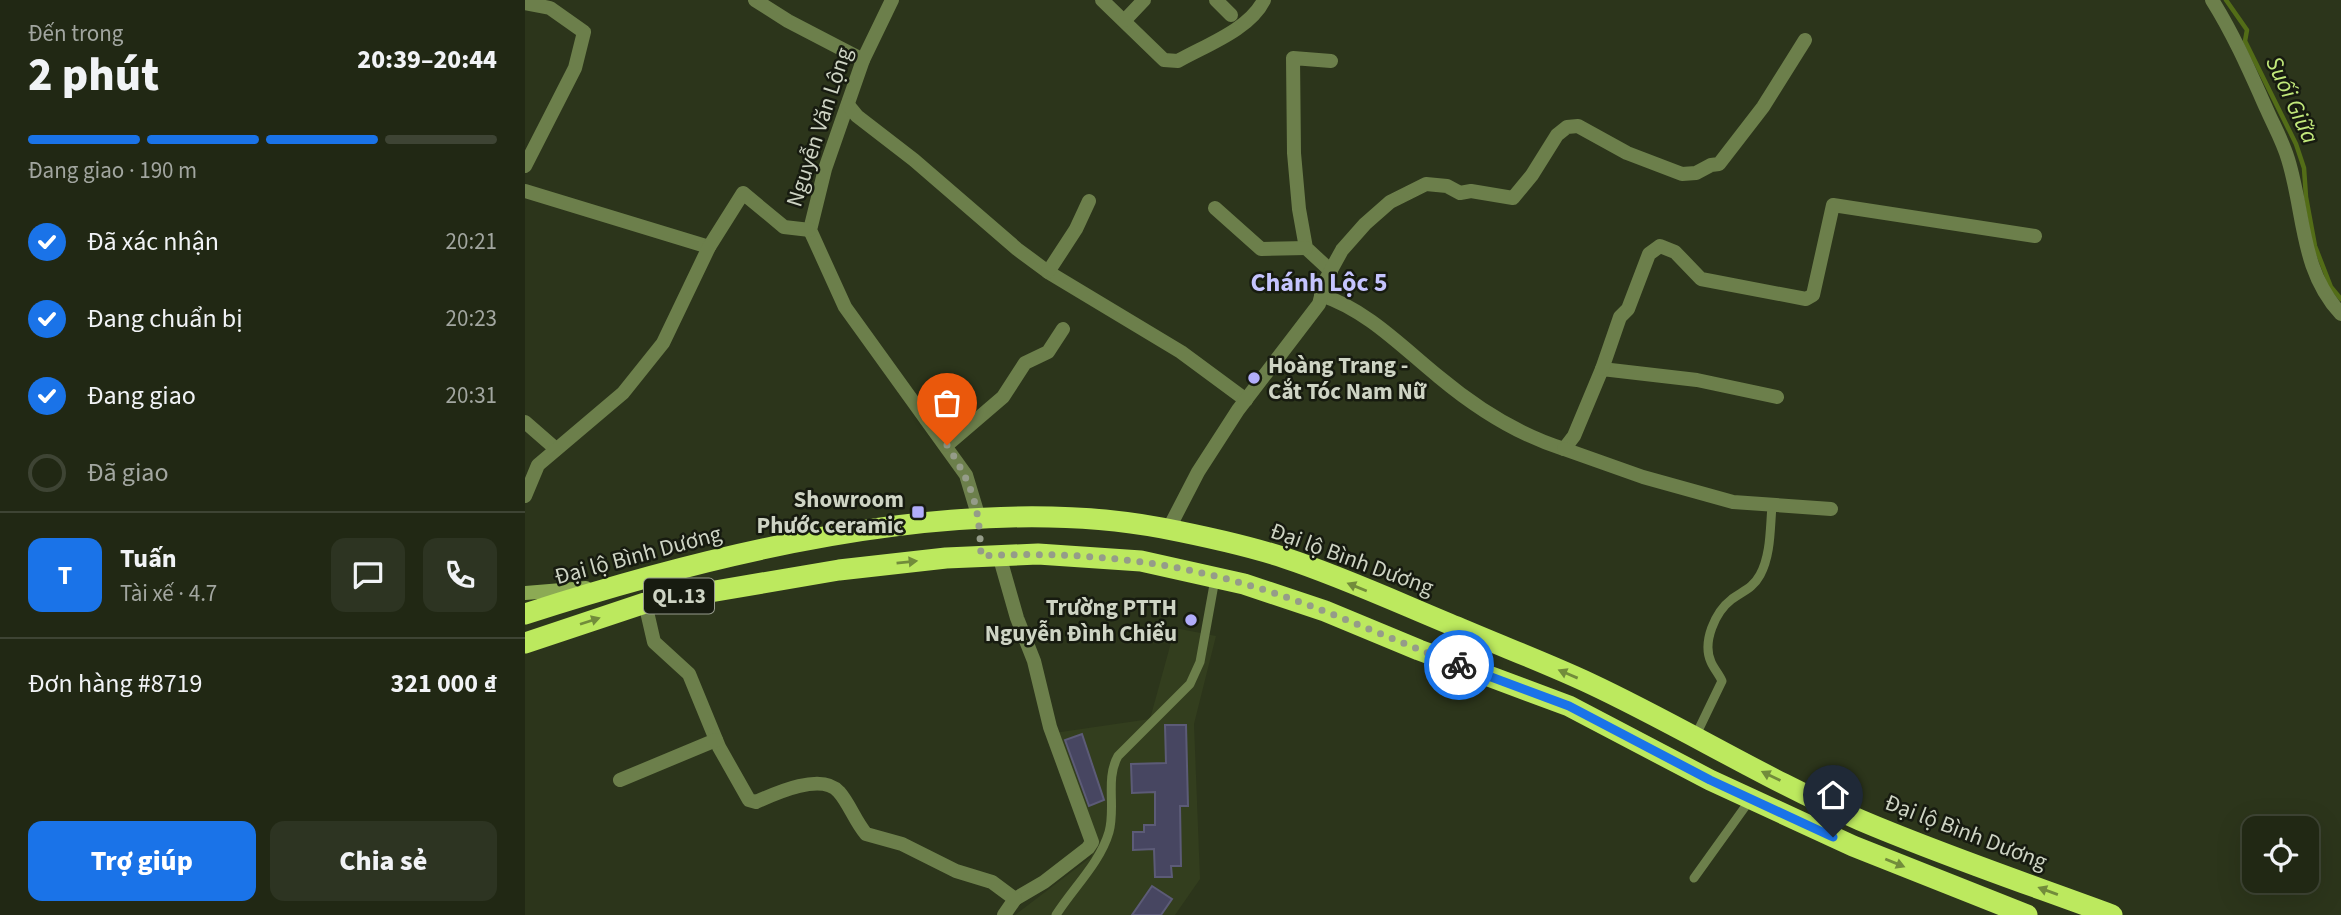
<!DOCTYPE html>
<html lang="vi">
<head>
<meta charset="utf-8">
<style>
  body { margin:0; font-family:"Source Sans 3",sans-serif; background:#2d3422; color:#f1f3f6; height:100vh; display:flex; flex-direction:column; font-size:26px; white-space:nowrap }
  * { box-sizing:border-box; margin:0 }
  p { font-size:23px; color:#a2a6a0 }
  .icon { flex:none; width:38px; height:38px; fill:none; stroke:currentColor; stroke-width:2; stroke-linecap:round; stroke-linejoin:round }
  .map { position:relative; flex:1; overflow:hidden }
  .sheet { display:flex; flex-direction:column; background:#212814; width:525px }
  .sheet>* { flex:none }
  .tools { position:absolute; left:1717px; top:816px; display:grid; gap:14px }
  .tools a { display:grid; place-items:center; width:77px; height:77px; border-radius:14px; background:#212814; box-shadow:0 7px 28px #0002,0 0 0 2px #3e4434; font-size:35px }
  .pin { position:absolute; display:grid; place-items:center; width:60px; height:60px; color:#fff; margin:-72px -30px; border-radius:50% 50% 50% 0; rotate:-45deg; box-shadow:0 0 7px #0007 }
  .pin .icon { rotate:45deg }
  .courier { position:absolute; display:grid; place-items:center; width:70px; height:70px; margin:-35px; border:5px solid #1a73e8; border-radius:50%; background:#fff; color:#222; box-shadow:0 2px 9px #0007 }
  .overview em { font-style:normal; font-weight:800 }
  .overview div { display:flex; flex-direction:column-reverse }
  .overview { display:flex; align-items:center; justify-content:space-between; height:119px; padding:0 28px }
  h1 { font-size:46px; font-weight:800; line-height:52px }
  .bar { display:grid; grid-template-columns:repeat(4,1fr); gap:10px 7px; align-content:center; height:84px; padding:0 28px }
  .bar i { height:9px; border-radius:5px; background:#3e4434 }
  .bar .on { background:#1a73e8 }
  .bar p { grid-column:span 4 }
  .line { display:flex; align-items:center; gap:18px; padding:0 28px; border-top:2px solid #3e4434 }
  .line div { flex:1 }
  .round { display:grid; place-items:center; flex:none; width:74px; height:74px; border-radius:14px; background:#2d3422 }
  ol { padding:0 28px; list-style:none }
  li { display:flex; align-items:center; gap:21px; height:77px }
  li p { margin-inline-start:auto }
  li .icon { padding:7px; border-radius:50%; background:#1a73e8; color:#fff; stroke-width:4 }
  li:last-child { color:#a2a6a0 }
  li i { width:38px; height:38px; border:4px solid #3e4434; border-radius:50% }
  .button { display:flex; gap:14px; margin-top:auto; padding:14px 28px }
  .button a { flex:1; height:80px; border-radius:14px; background:#1a73e8; color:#fff; font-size:28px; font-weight:800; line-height:80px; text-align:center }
  .button a+a { background:#2d3422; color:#f1f3f6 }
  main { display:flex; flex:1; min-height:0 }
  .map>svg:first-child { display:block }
</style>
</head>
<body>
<main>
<section class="sheet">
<div class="overview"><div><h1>2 phút</h1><p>Đến trong</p></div><em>20:39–20:44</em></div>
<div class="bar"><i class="on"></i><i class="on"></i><i class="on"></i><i></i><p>Đang giao · 190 m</p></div>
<ol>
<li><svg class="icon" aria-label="check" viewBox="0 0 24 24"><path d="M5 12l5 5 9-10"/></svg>Đã xác nhận<p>20:21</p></li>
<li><svg class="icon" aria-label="check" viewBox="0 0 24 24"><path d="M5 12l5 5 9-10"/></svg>Đang chuẩn bị<p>20:23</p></li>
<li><svg class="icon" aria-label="check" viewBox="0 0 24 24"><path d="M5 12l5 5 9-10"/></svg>Đang giao<p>20:31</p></li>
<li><i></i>Đã giao</li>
</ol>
<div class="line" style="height:126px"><b class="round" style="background:#1a73e8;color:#fff">T</b><div><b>Tuấn</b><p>Tài xế · 4.7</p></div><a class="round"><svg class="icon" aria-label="chat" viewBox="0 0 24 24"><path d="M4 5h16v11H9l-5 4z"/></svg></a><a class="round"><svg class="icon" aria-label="phone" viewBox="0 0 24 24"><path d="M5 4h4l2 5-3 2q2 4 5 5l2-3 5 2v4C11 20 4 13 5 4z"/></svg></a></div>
<div class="line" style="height:91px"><div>Đơn hàng #8719</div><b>321 000 ₫</b></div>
<div class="button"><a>Trợ giúp</a><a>Chia sẻ</a></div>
</section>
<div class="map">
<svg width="1816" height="915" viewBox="0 0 1816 915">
  <rect width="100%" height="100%" fill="#2c351b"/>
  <!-- built -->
  <polygon fill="#333e1e" points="650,628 691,636 669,724 675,879 650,915 490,915 566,857 571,845 529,733 625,719"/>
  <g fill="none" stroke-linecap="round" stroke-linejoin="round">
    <!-- stream -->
    <polyline stroke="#536d17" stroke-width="4.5" points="1701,0 1722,30 1720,41 1771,144 1779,168 1781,197 1790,246 1806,287 1816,299"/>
  </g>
  <!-- building -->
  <g fill="#474661" stroke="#5c5b77" stroke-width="2">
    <polygon points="640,725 661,725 663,806 655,806 656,866 646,866 647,877 630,877 629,849 608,850 608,832 619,832 619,825 630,825 630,792 607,793 606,764 641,763"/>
    <polygon points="557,734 579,800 564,806 540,740"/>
    <polygon points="627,886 647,899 636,915 607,915"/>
  </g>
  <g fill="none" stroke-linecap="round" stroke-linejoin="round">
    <!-- lane -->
    <g stroke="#6c7f4b" stroke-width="9">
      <path d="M1170,737L1197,681C1194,674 1189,669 1186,662C1177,642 1190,612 1207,599C1218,591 1228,588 1235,575C1246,555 1245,528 1247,506"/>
      <polyline points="1169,878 1225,800"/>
      <path d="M531,915C548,888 575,863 584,832C591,807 580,779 593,756L665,684L675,662L690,579"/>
    </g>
    <!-- street -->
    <g stroke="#6c7f4b" stroke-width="14">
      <polyline points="230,0 263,21 338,60"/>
      <polyline points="367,0 338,60 300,169 285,230 320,307 441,475 454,518"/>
      <path d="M577,0L639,60L653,61C681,45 724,30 739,0"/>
      <polyline points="691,0 706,15"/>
      <path d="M1687,0C1709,35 1725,72 1742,110C1749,126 1758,142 1763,159C1780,214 1775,270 1816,314"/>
      <polyline points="0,3 25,8 59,32 50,68 0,166"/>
      <polyline points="600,20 619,0"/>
      <polyline points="806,61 768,58 769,153 774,209 781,248 806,271"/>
      <polyline points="323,105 332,116 389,160 492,249 523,272 656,352 721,400"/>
      <polyline points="0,191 184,247"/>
      <polyline points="690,208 736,249 781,248"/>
      <polyline points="523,272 551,229 564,201"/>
      <path d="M796,295C842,310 877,347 914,377C950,407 994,435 1039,449L1049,436L1077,369L1172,380L1252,397"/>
      <polyline points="1077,369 1095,317 1103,309 1124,254 1135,246 1150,252 1176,279 1281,299 1288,295 1308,205 1510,236"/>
      <polyline points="0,422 31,449"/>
      <polyline points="422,445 478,397 500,363 523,352 538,329"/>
      <polyline points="1039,449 1118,477 1208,502 1306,509"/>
      <polyline points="0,496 13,465 98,393 138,343 184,247 218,193 259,227 285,230"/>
      <polyline points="643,530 673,472 713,410 794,304 800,281 817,250 840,224 865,202 901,184 922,186 935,193 946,191 988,198 1007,175 1032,135 1042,127 1053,126 1102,153 1157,174 1171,173 1186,165 1194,164 1238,107 1280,40"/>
      <polyline points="474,555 492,618 509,661 525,727 567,842 563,848 519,882 490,899"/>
      <path d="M120,603L129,642L164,674L194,747L224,800L231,802C251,793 297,772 314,792C324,803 330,821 341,834L377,844L431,871L467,882L490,899L479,915"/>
      <polyline points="95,780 191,740"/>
    </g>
    <!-- secondary -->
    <polyline stroke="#8caa54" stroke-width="14" points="0,593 61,588"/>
    <!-- highway -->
    <g stroke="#bce95e" stroke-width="21">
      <path d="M0,614C188,553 440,491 637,528C678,536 721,545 760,558C818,577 876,604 932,627C976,646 1021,663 1064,683C1156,726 1242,780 1335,820C1417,855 1503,884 1587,915"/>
      <polyline points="0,643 120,603 314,570 421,558 513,554 616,561 719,584 800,611 894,650 1044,706 1185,780 1328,846 1502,915"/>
    </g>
  </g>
  <!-- one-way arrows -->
  <defs><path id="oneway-solid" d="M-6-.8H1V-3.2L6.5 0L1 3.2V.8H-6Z" transform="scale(1.75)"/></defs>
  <g fill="#728c3b">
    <use href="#oneway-solid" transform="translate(382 562) rotate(-6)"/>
    <use href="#oneway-solid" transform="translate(832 587) rotate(-158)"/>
    <use href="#oneway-solid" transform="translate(65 621) rotate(-18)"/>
    <use href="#oneway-solid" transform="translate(1043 674) rotate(-157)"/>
    <use href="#oneway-solid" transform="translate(1246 776) rotate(-154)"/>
    <use href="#oneway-solid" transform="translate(1370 863) rotate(22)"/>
    <use href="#oneway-solid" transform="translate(1523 891) rotate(-160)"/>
  </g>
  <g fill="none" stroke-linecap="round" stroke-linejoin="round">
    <!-- done -->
    <path stroke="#959c89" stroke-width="7" stroke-dasharray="0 12.6" d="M422,445C449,488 454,506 456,556C545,551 634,559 720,584C793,605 862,638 934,665"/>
    <!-- route -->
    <polyline stroke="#1a73e8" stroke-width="9" points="934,665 1044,706 1185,780 1308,837"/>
  </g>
  <!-- markers -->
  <g fill="#b1adfa" stroke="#171b10" stroke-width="2.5">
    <circle cx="729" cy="378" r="7"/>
    <rect x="386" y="505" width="14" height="14" rx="3.5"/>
    <circle cx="666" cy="620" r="7"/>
  </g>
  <g text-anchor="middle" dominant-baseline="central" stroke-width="5" stroke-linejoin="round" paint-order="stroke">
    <!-- shield labels -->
    <rect fill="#171b10" stroke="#979c8e" stroke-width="2" x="119" y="578.5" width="70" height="35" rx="5"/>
    <g font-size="21" font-weight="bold" fill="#ced4c4">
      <text x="154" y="596">QL.13</text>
    </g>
    <!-- street labels -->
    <g font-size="23" fill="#ced4c4" stroke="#171b10">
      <text transform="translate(294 127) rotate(-72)">Nguyễn Văn Lộng</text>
      <text transform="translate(113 555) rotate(-15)">Đại lộ Bình Dương</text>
      <text transform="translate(827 559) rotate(20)">Đại lộ Bình Dương</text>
      <text transform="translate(1441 832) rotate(21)">Đại lộ Bình Dương</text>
    </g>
    <!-- poi labels -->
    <g font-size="23" font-weight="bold" fill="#ced4c4" stroke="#171b10" text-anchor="end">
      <text x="743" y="365" text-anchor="start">Hoàng Trang -<tspan x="743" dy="26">Cắt Tóc Nam Nữ</tspan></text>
      <text x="379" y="499">Showroom<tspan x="379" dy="26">Phước ceramic</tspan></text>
      <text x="652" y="607">Trường PTTH<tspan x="652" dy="26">Nguyễn Đình Chiểu</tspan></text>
    </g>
    <!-- water labels -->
    <g font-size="24" font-style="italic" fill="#c2e97b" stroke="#171b10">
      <text transform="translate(1767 100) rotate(65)">Suối Giữa</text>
    </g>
    <!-- quarter labels -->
    <g font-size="26" font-weight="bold" fill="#c5c4fe" stroke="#171b10">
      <text x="794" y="282">Chánh Lộc 5</text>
    </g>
  </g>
</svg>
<div class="tools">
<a><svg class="icon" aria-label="locate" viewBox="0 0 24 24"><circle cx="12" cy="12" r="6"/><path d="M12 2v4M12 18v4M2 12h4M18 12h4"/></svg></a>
</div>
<div class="pin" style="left:422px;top:445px;background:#ea580c"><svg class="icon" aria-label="bag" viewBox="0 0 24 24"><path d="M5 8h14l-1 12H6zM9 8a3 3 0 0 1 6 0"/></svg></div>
<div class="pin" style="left:1308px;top:837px;background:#1f2937"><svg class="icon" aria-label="home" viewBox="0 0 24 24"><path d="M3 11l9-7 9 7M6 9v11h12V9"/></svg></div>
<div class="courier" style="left:934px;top:665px"><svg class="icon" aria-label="bike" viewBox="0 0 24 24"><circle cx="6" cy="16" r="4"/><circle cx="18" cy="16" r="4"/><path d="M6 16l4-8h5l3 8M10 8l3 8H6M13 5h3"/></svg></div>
</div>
</main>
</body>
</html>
